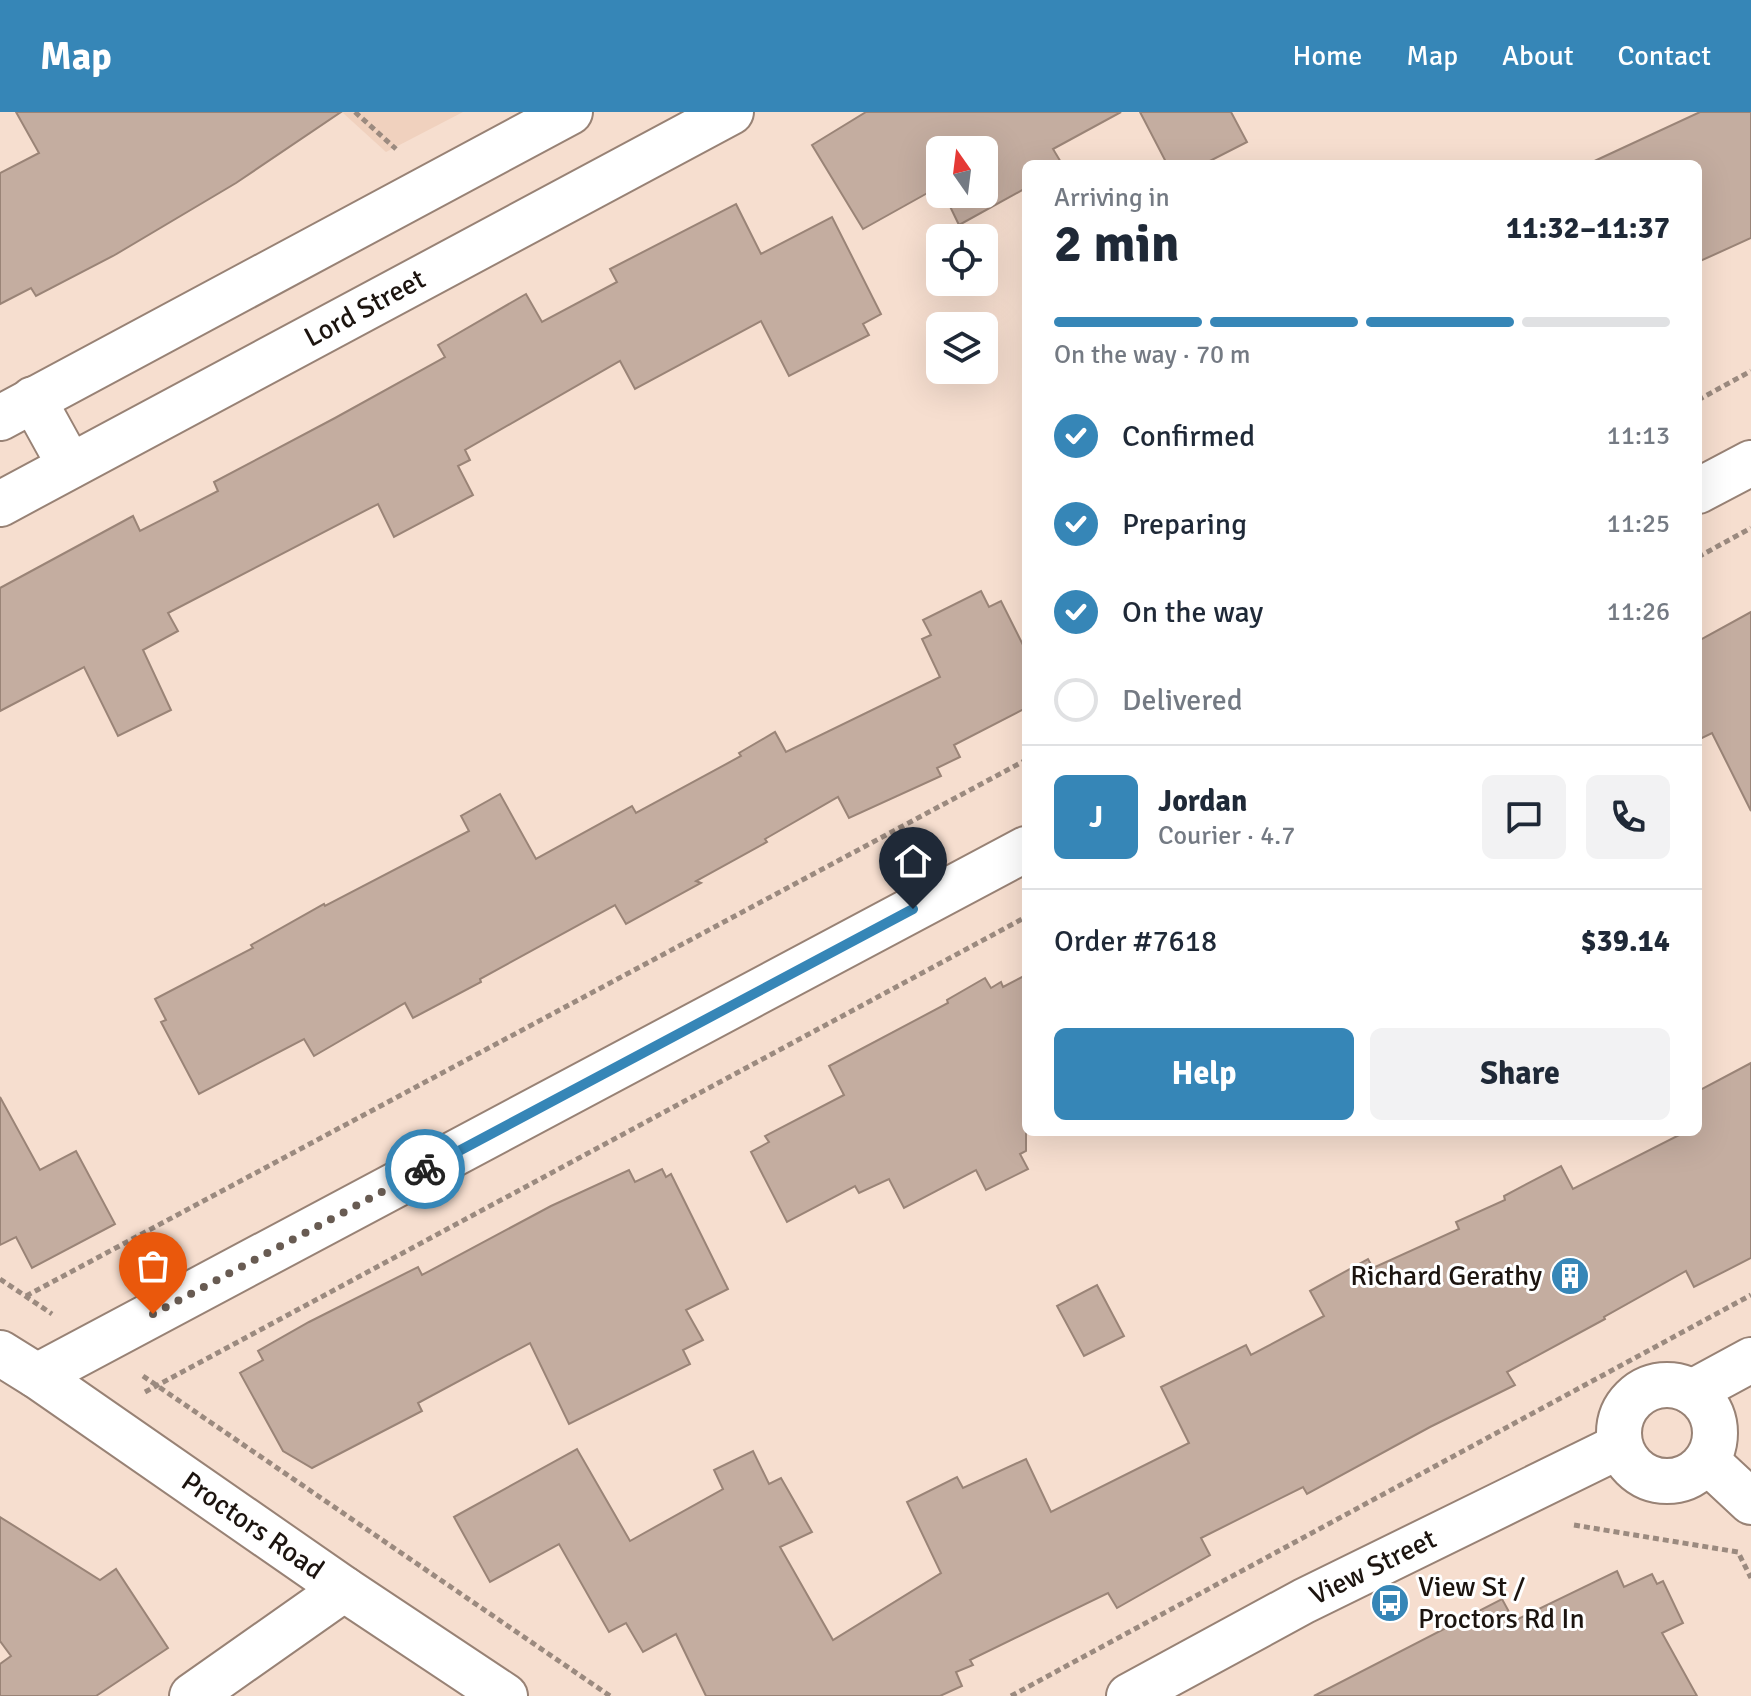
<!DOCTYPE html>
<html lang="en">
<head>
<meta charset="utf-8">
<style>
  body { margin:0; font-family:Signika,sans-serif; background:#f2f2f3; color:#1f2937; height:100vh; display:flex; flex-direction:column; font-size:30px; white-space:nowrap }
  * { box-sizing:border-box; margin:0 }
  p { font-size:26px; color:#747a83 }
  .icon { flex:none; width:44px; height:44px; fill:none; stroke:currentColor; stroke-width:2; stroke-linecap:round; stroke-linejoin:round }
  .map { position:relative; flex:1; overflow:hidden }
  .details { position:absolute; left:1022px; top:48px; width:680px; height:976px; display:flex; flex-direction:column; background:#fff; border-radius:12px; box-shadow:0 8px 32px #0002 }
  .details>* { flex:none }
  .needle { width:52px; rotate:346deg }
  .tools { position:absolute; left:926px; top:24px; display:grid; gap:16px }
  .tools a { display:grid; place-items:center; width:72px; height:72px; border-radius:12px; background:#fff; box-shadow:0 8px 32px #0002; font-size:40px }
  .pin { position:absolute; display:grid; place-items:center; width:68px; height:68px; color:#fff; margin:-82px -34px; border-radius:50% 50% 50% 0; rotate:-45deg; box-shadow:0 0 8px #0007 }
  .pin .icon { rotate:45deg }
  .courier { position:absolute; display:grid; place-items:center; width:80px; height:80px; margin:-40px; border:6px solid #3686b7; border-radius:50%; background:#fff; color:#222; box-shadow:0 2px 10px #0007 }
  .head em { font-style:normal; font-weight:800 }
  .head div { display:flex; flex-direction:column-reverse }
  .head { display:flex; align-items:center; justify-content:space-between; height:136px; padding:0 32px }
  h1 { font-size:52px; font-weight:800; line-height:60px }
  .bar { display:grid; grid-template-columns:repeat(4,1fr); gap:12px 8px; align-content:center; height:96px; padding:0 32px }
  .bar i { height:10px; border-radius:6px; background:#e0e1e3 }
  .bar .current { background:#3686b7 }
  .bar p { grid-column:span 4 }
  .line { display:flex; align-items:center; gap:20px; padding:0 32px; border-top:2px solid #e0e1e3 }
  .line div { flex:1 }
  .round { display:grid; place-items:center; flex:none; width:84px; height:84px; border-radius:12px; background:#f2f2f3 }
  ol { padding:0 32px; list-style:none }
  li { display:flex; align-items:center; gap:24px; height:88px }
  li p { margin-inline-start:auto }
  li .icon { padding:8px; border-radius:50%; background:#3686b7; color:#fff; stroke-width:4 }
  li:last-child { color:#747a83 }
  li i { width:44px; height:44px; border:4px solid #e0e1e3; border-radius:50% }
  .action { display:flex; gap:16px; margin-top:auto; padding:16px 32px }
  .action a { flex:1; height:92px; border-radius:12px; background:#3686b7; color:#fff; font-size:32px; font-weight:800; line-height:92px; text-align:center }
  .action a+a { background:#f2f2f3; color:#1f2937 }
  header { display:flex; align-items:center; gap:48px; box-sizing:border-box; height:112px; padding:0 40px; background:#3686b7; color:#fff }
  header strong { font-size:38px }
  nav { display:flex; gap:44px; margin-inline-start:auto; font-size:28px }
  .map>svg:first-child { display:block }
</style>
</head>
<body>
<header>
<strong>Map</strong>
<nav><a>Home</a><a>Map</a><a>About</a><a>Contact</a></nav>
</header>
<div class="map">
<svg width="1751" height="1584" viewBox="0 0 1751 1584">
  <rect width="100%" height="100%" fill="#f6decf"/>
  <!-- built -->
  <polygon fill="#f0d1be" points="342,0 463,0 386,40"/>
  <!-- building -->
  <g fill="#c4ada0" stroke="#9a8477" stroke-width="2">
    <polygon points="16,0 341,0 236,71 113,144 36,184 31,176 0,192 0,61 39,41"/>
    <polygon points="866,0 1121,0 1053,37 1062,52 1026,52 1026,76 959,113 944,82 984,82 984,38 940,38 940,74 863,117 812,33"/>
    <polygon points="1140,0 1231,0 1247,30 1204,52 1167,52"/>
    <polygon points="1700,0 1751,0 1751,126 1698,150 1698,52 1588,52"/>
    <polygon points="736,92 761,142 832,105 881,202 863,212 869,223 789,264 761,209 635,277 620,249 465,338 470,348 458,354 473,383 394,425 378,392 168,501 178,519 143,538 171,598 118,624 84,555 0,599 0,476 133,404 140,419 218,379 214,370 335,306 445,245 438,233 526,182 542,210 617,170 610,157"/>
    <polygon points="981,479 989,495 1001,489 1026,539 1026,596 954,633 960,645 937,656 941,664 849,706 838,685 765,727 767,730 696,769 701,771 626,812 615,793 480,867 481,870 413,906 405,891 314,944 304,927 199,982 161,910 166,908 155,887 253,836 251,833 324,792 325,794 469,719 461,704 500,682 536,747 632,694 636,701 741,644 739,641 775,620 786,640 940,565 922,527 931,523 923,508"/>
    <polygon points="1751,500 1751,699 1712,621 1698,628 1698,529"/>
    <polygon points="1026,863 1026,1039 1020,1042 1028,1057 986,1078 976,1058 904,1096 889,1067 859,1081 855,1074 787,1110 751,1040 769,1030 765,1024 844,983 829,954 948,891 947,888 985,866 991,876 1001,870 1003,875"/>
    <polygon points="1751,951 1751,1146 1694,1175 1686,1159 1604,1205 1605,1207 1507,1260 1515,1273 1430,1315 1307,1382 1303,1375 1201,1426 1210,1443 1117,1496 1108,1481 970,1548 973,1553 956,1560 962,1574 940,1584 706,1584 676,1522 643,1540 626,1511 609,1520 559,1432 490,1470 454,1405 577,1337 630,1429 723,1377 714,1358 753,1339 769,1372 781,1366 812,1420 780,1435 833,1528 941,1461 907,1390 957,1365 963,1376 1026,1347 1051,1400 1189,1331 1161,1275 1246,1233 1251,1243 1324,1204 1310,1179 1368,1147 1373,1156 1459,1117 1456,1110 1505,1088 1504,1084 1561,1054 1573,1077 1685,1020 1698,1020 1698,979"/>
    <polygon points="0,985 40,1058 76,1039 115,1112 32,1156 16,1125 0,1133"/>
    <polygon points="662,1057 666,1065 671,1062 728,1177 686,1198 703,1228 683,1238 690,1252 569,1312 530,1231 418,1291 422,1299 312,1356 283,1339 240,1261 263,1248 258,1239 309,1210 418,1155 422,1163 551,1094 629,1058 635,1070"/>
    <polygon points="1097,1173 1124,1224 1084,1244 1057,1194"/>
    <polygon points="0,1405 100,1468 116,1457 168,1536 96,1584 0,1584 0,1552 11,1544 0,1529"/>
    <polygon points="1617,1459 1624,1475 1652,1462 1657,1472 1663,1469 1683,1511 1662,1521 1697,1584 1314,1584 1502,1487 1514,1509"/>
  </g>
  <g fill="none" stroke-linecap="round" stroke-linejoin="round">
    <!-- minor casing -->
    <g stroke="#988275" stroke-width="48">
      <g id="minor">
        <polyline points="33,287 70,354"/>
        <polyline points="0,306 570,0"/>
        <polyline points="1698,379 1751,351"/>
        <path id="s1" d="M0,392L731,0"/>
        <path id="s2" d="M0,1241L37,1264L344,1477L505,1584"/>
        <polyline points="37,1264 1026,737"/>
        <circle cx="1667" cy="1321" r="48"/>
        <polyline points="1692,1280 1751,1248"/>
        <polyline points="1707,1349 1751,1390"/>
        <polyline points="192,1584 344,1477"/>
        <path id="s3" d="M1129,1584L1304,1489L1620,1334"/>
      </g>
    </g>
    <!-- path -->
    <g stroke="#9b8a7f" stroke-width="5" stroke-dasharray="6 4" stroke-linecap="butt">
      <polyline points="355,0 396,37"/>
      <polyline points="1698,288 1751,259"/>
      <polyline points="1698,445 1751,416"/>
      <polyline points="0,1167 52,1202"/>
      <polyline points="26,1184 1026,648"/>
      <polyline points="143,1264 610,1584"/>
      <polyline points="145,1280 1026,805"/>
      <polyline points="1574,1413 1738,1440 1751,1466"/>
      <polyline points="1011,1584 1751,1183"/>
    </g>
    <!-- minor -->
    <use href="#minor" stroke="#fff" stroke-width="44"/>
  </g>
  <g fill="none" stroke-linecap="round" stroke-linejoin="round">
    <!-- done -->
    <polyline stroke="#685b52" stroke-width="8" stroke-dasharray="0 14.4" points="153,1202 425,1057"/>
    <!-- route -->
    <polyline stroke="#3686b7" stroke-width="10" points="425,1057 913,797"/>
  </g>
  <!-- icons -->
  <defs>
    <g id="building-disc" transform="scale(2)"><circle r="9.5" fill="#3686b7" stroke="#fff"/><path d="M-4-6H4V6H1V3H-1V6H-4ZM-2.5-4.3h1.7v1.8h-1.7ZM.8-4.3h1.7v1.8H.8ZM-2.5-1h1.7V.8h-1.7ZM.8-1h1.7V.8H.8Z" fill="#fff"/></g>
    <g id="bus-disc" transform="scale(2)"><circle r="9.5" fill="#3686b7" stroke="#fff"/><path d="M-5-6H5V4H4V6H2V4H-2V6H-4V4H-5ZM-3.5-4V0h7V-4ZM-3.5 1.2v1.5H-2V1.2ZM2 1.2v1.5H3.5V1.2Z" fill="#fff"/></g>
  </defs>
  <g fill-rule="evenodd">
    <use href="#building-disc" x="1570" y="1164"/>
    <use href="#bus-disc" x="1390" y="1491"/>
  </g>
  <g text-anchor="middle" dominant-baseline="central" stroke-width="6" stroke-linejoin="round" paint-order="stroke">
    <!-- street labels -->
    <g font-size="28" fill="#1c140f" stroke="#fff">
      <text stroke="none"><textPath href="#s1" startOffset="414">Lord Street</textPath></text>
      <text stroke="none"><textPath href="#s2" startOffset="306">Proctors Road</textPath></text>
      <text stroke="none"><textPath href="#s3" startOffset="276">View Street</textPath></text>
    </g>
    <!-- poi labels -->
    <g font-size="28" fill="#1c140f" stroke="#fff" text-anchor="end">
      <text x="1542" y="1164">Richard Gerathy</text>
      <text x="1418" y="1475" text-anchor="start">View St /<tspan x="1418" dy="32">Proctors Rd In</tspan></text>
    </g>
  </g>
</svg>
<div class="tools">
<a><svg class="needle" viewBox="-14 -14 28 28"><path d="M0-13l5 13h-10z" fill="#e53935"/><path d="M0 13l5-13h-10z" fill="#747a83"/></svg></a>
<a><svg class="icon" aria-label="locate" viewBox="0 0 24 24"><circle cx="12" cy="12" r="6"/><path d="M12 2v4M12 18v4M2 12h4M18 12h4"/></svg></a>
<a><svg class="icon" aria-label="layers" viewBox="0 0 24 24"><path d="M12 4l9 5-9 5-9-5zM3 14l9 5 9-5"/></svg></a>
</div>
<div class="pin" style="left:153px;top:1202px;background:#ea580c"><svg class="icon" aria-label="bag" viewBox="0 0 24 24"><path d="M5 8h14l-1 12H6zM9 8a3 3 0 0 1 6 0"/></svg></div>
<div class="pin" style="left:913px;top:797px;background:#1f2937"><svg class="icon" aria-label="home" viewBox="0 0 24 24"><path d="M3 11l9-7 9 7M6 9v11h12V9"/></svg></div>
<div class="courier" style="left:425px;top:1057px"><svg class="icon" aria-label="bike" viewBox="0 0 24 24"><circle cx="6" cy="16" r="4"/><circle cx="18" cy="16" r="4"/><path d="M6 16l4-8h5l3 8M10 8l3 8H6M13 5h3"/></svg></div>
<section class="details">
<div class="head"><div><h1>2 min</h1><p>Arriving in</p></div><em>11:32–11:37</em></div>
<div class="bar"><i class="current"></i><i class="current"></i><i class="current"></i><i></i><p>On the way · 70 m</p></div>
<ol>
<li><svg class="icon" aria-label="check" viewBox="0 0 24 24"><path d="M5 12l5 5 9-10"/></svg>Confirmed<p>11:13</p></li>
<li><svg class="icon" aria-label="check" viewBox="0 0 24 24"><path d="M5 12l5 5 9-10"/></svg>Preparing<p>11:25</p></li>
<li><svg class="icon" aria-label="check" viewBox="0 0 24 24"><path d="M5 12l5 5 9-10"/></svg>On the way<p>11:26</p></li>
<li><i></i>Delivered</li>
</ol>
<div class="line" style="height:144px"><b class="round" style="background:#3686b7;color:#fff">J</b><div><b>Jordan</b><p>Courier · 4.7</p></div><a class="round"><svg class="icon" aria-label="chat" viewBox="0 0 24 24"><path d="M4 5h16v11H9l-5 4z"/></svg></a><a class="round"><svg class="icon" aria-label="phone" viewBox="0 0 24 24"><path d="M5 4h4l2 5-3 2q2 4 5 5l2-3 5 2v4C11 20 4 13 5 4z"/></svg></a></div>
<div class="line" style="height:104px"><div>Order #7618</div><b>$39.14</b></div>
<div class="action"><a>Help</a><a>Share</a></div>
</section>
</div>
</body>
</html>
